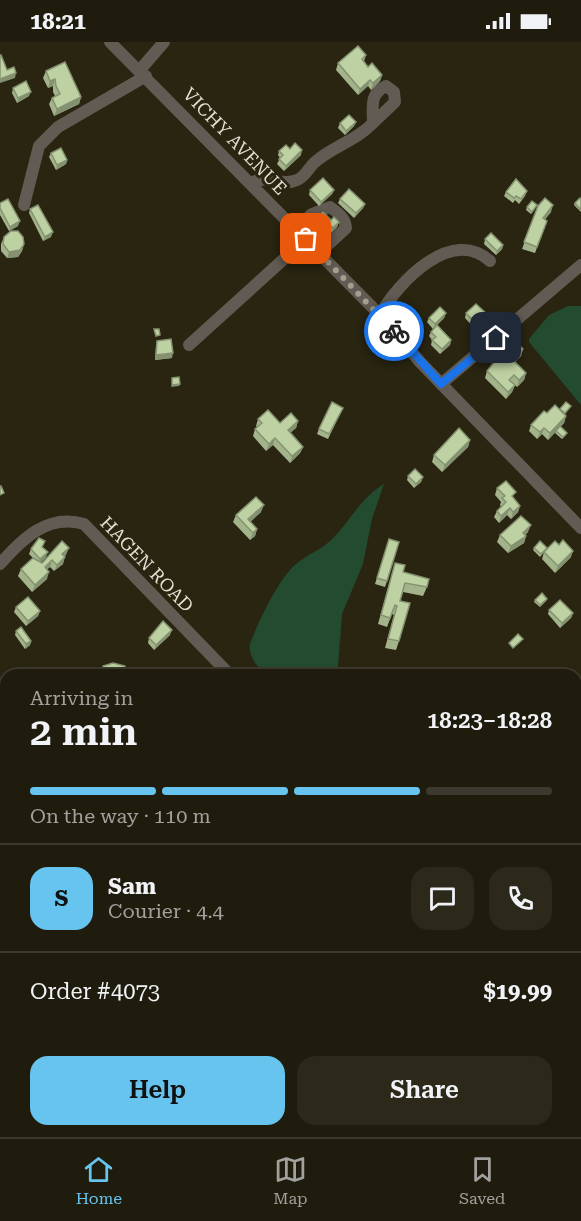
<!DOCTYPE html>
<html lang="en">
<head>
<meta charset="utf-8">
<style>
  body { margin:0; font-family:"Roboto Serif",serif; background:#2c291b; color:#f1f3f6; height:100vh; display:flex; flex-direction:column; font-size:22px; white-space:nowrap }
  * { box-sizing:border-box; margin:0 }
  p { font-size:20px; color:#a1a19d }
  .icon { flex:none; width:33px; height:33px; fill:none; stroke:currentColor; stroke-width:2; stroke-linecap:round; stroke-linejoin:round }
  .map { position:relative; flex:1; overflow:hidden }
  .sheet { position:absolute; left:0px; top:627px; width:582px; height:468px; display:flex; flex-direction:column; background:#1f1c0d; border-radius:18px 18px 0 0; box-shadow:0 3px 9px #0003,0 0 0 2px #3c3a2e }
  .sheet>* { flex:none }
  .pin { position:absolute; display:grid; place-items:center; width:51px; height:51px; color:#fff; margin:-26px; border-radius:12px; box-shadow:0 3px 9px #0006 }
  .courier { position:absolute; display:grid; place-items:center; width:60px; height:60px; margin:-30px; border:4px solid #1a73e8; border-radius:50%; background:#fff; color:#222; box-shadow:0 2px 8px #0007 }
  .summary em { font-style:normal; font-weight:600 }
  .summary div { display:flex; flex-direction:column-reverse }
  .summary { display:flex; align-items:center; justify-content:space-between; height:102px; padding:0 30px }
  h1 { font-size:39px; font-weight:600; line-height:45px }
  .bar { display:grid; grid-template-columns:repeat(4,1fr); gap:9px 6px; align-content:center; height:72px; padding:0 30px }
  .bar i { height:8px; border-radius:4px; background:#3c3a2e }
  .bar .on { background:#67c4ef }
  .bar p { grid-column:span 4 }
  .line { display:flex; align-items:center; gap:15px; padding:0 30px; border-top:2px solid #3c3a2e }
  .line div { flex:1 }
  .round { display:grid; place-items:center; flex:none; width:63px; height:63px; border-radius:18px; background:#2c291b }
  .action { display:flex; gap:12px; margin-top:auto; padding:12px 30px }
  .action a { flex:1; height:69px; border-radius:18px; background:#67c4ef; color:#111; font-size:24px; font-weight:600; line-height:69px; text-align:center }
  .action a+a { background:#2c291b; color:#f1f3f6 }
  .status { display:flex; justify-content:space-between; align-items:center; height:42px; padding:0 30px; background:#1f1c0d; direction:ltr }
  .status svg { height:16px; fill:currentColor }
  .tabs { display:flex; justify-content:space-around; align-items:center; height:84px; border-top:2px solid #3c3a2e; background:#1f1c0d; font-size:16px; color:#a1a19d }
  .tabs a { display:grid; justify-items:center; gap:3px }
  .tabs .on { color:#67c4ef }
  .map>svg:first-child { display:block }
</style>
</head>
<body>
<div class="status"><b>18:21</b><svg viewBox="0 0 49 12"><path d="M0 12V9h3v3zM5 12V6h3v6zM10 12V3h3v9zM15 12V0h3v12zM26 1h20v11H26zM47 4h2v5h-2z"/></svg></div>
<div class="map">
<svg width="581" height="1095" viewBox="0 0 581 1095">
  <rect width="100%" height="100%" fill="#292511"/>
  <!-- water -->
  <g fill="#234b2f">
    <polygon points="568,264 581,264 581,363 529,300 529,297 549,273"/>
    <path d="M384,442L372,477L363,522L342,572L338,625L325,633H265C257,625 248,613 250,602C258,580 279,536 296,522C308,512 323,507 334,495C351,477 362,455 384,442Z"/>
  </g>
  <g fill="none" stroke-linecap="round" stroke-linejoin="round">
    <!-- stream -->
    <polyline stroke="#234b2f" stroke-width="3" points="0,1080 6,1061"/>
    <!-- minor -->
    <g stroke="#625b53" stroke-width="12">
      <polyline points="110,0 380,273 420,320 581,486"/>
      <polyline points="140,28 164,0"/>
      <path d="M251,141C265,132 282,145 297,138C305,135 308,127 314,121C331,105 356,99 373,81C373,65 369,52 386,44L394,50L395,60L373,81"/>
      <polyline points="24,163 39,104 58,85 146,34"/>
      <path d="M296,187L312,172L330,165C338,171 345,175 346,186L319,211"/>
      <path d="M380,273C398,240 452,184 490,219"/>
      <polyline points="189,303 306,197"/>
      <polyline points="441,342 581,223"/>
      <path d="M0,522C22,497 48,471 84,482L230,633"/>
      <polyline points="0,780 6,787"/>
      <polyline points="576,874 581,879"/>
      <polyline points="576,929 581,925"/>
      <polyline points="576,988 581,993"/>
      <polyline points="280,1089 285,1095"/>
      <polyline points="380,1095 387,1089"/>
    </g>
  </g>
  <!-- wall -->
  <g fill="#a3b48b">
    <polygon points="366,13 364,19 368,25 382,33 380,39 371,48 368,44 358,53 336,28 338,21"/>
    <polygon points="46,29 81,55 79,62 54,74 49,62 52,56 55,54 53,50 53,44 48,46 43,36"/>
    <polygon points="13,46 29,54 17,61 12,51"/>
    <polygon points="356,80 354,84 345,93 338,86 340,81"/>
    <polygon points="290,107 301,113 284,129 277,122 280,116 278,113 279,109"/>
    <polygon points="51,111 67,118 66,122 56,128 49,115"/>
    <polygon points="310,148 334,148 332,152 319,164 309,153"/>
    <polygon points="527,149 525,154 519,162 515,158 513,161 504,154 506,150"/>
    <polygon points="340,157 365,162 363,166 354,176 338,161"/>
    <polygon points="581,158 581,170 574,163 575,161"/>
    <polygon points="0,161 18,184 9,189 0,173"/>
    <polygon points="537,163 531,172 526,168 527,165"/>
    <polygon points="538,164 551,170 545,177 547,179 535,211 522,207"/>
    <polygon points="30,167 51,195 43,199 29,171"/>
    <polygon points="331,178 339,180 337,185 331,191 327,187 320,193 311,185 313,180"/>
    <polygon points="4,195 24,202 22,209 18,215 7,216 1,209 1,202"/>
    <polygon points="485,197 503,203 502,207 496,213 484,202"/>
    <polygon points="446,271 444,276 433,287 427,280 429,276"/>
    <polygon points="466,271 486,278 476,288 465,276"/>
    <polygon points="431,290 451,298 450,303 440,312 431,303 432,298 429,294"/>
    <polygon points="157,299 172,316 155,318 156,304"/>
    <polygon points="523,307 521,314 515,320 526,331 524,338 517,345 515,343 512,350 506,357 485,336 487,329 505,311"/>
    <polygon points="571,364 565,372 566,374 564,381 548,398 542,392 537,397 529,389 531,383 547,371 560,367"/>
    <polygon points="341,370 328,397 317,392 319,387"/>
    <polygon points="258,377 280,381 298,379 296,386 290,391 303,405 300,411 290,421 273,403 266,409 253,394 255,387 257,385 256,384"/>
    <polygon points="556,389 566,393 562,397 555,391"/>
    <polygon points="470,398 468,405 442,430 432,420 434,413"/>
    <polygon points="408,434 423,435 421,440 414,446 407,438"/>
    <polygon points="497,446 514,457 520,464 518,470 511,477 507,473 499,481 494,475 497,469 501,465 500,463 501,460 495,453"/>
    <polygon points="261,470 250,480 257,487 255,494 250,498 233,480 236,473"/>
    <polygon points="528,490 525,493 526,494 524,501 508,511 497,500 500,493"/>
    <polygon points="559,503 571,515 555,531 542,517 544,510"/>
    <polygon points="387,504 387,539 385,545 375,542"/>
    <polygon points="42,505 46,515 40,521 42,521 66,513 64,514 63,522 54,529 50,525 47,527 47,537 32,550 18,534 21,527 33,516 29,512 31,507"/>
    <polygon points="534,506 547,506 546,508 540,515 533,508"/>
    <polygon points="395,521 403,530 427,545 423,554 403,550 400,559 399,599 396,608 385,606 394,573 392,572 387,585 378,582"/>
    <polygon points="547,557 546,559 540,565 534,560 535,558"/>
    <polygon points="16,565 40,569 38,574 26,584 14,570"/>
    <polygon points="549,568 573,571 571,576 560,586 548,572"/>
    <polygon points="16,589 31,599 30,603 25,607 15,593"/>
    <polygon points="170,593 154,608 148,601 149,596"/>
  </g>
  <!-- shaded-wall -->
  <g fill="#859271">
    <polygon points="16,31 15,36 0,41 0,37"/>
    <polygon points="382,33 380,39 371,48 373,41"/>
    <polygon points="55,37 53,44 48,46 50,39"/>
    <polygon points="370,38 368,44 358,53 360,47"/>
    <polygon points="31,50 29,54 17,61 18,56"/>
    <polygon points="81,55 79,62 54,74 57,67"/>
    <polygon points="356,80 354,84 345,93 346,89"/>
    <polygon points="302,108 301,113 284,129 286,124"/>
    <polygon points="67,118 66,122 56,128 57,123"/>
    <polygon points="334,148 332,152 319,164 321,160"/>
    <polygon points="365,162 363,166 354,176 356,171"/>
    <polygon points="553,163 551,170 541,183 543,176"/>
    <polygon points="20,179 18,184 9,189 10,185"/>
    <polygon points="339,180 337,185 331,191 333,186"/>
    <polygon points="328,182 327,187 320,193 321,189"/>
    <polygon points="53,190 51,195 43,199 45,195"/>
    <polygon points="24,202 22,209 18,215 7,216 9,210"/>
    <polygon points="503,203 502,207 496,213 497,209"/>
    <polygon points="446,271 444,276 433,287 435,282"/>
    <polygon points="488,273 486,278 476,288 477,283"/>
    <polygon points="451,298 450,303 440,312 442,307"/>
    <polygon points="523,307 521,314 510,325 513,318"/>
    <polygon points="173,311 172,316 155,318 156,313"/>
    <polygon points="526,331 524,338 517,345 519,338"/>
    <polygon points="180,342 179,344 171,345 172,343"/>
    <polygon points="515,343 512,350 506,357 508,350"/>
    <polygon points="566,374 564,381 548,398 550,391"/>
    <polygon points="298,379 296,386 285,395 288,388"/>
    <polygon points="544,386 542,392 537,397 540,390"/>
    <polygon points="275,396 273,403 266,409 269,402"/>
    <polygon points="470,398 468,405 442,430 445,423"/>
    <polygon points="303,405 300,411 290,421 292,414"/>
    <polygon points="423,435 421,440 414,446 416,442"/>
    <polygon points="264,463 261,470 246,484 248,477"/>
    <polygon points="520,464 518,470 511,477 513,470"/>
    <polygon points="510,466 507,473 499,481 501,474"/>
    <polygon points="531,483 528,490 522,497 526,494 524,501 508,511 511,504"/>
    <polygon points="257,487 255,494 250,498 253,491"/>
    <polygon points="69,506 66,513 60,519 62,512"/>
    <polygon points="573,509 571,515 555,531 558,524"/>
    <polygon points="48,510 46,515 39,522 40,517"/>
    <polygon points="65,515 63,522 54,529 57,523"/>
    <polygon points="52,518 50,525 42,532 45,525"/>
    <polygon points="49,530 47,537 32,550 35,543"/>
    <polygon points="40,569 38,574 26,584 28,579"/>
    <polygon points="573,571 571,576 560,586 562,581"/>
    <polygon points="172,588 170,593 154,608 156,603"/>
    <polygon points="31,599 30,603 25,607 26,602"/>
    <polygon points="6,931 6,935 0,941 1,935"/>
  </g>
  <!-- building -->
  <g fill="#bed1a2" stroke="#859271" stroke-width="1.5">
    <polygon points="358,4 366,13 362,17 368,25 372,21 382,33 373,41 370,38 360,47 338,21"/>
    <polygon points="0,13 1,13 7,28 14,25 16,31 0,37"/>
    <polygon points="65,20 81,55 57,67 52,56 60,52 56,44 55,37 50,39 46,29"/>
    <polygon points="26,39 31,50 18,56 13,46"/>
    <polygon points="349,73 356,80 346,89 340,81"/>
    <polygon points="295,101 302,108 286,124 279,117 283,113 279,109 286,103 290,107"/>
    <polygon points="61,106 67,118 57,123 51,111"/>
    <polygon points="323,136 334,148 321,160 310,148"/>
    <polygon points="516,137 527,149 521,157 516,154 514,156 506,150"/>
    <polygon points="349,147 365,162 356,171 340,157"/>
    <polygon points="545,156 553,163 543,176 547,179 537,205 524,200 538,164"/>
    <polygon points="580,156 581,158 581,168 575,161"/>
    <polygon points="8,157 20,179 10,185 0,166 0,161"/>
    <polygon points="532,159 537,163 532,170 527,165"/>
    <polygon points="38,163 53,190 45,195 30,167"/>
    <polygon points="323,170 331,178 334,175 339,180 333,186 328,182 321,189 313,180"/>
    <polygon points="11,189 18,189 23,195 24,202 20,208 9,210 3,202 4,195"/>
    <polygon points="491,191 503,203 497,209 485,197"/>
    <polygon points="476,262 488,273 477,283 466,271"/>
    <polygon points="440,265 446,271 435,282 429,276"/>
    <polygon points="437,283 451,298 442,307 432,298 436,295 431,290"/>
    <polygon points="154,287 159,287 160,293 156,294"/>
    <polygon points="171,297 173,311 156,313 157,299"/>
    <polygon points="516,300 523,307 513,318 526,331 519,338 514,333 509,338 515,343 508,350 487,329 503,309 505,311"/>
    <polygon points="179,335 180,342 172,343 172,336"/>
    <polygon points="332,360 343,366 329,392 319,387"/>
    <polygon points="566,360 571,364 565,371 560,367"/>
    <polygon points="555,363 566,374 550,391 544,386 540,390 531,383 544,369 547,371"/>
    <polygon points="268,368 280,381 291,371 298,379 288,388 303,405 292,414 275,396 269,402 255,387 262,381 258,377"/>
    <polygon points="560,384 567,391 563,395 556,389"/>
    <polygon points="459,386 470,398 445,423 434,413"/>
    <polygon points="415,427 423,435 416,442 408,434"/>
    <polygon points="506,439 516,450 512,454 520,464 513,470 510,466 501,474 497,469 506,460 502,456 505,454 497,446"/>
    <polygon points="0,444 1,444 4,451 0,453"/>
    <polygon points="256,455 264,463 248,477 257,487 253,491 236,473"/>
    <polygon points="521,474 531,483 523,491 526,494 511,504 500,493"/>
    <polygon points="39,496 45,499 42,505 48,510 40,517 31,507"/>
    <polygon points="389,497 399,500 387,539 377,536"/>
    <polygon points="563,498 573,509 558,524 544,510 555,499 559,503"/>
    <polygon points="62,499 69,506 62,512 65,515 57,523 52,518 45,525 49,530 35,543 21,527 33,516 42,521"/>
    <polygon points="540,499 547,506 541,512 534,506"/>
    <polygon points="395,521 405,523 403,530 429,537 427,545 405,541 400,559 410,561 399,599 388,597 397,564 395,563 390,576 381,573"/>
    <polygon points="542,551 547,557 540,563 535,558"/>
    <polygon points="28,555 40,569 28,579 16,565"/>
    <polygon points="560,558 573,571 562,581 549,568"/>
    <polygon points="163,579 172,588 156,603 149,596"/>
    <polygon points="21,585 31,599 26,602 16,589"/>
    <polygon points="518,592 523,597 513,606 509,601"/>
    <polygon points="113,621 125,624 123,633 109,633 102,630 103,624"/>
    <polygon points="576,886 581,892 581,893 577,897"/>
    <polygon points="3,906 6,909 6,931 1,935 0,933 0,908"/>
    <polygon points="581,1085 581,1095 579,1095 575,1091"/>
  </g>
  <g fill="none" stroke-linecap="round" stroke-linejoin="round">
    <!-- done -->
    <polyline stroke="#a19f8f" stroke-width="6" stroke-dasharray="0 10.8" points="306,197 394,289"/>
    <!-- route -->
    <polyline stroke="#1a73e8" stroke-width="8" points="394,289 441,342 496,296"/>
  </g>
  <g text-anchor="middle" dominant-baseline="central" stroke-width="6" stroke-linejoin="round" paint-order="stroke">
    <!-- street labels -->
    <g font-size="18" fill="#e2e0d3" stroke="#292511">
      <text transform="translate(235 99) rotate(46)">VICHY AVENUE</text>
      <text transform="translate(147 522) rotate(46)">HAGEN ROAD</text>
    </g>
  </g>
</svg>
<div class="pin" style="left:306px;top:197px;background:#ea580c"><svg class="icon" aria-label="bag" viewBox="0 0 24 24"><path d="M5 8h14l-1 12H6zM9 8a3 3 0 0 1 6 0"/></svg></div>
<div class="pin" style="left:496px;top:296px;background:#1f2937"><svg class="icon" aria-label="home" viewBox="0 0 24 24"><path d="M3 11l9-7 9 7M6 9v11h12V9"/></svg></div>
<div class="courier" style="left:394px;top:289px"><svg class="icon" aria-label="bike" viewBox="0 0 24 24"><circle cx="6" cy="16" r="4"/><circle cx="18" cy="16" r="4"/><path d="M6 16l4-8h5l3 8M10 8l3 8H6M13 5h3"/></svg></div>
<section class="sheet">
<div class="summary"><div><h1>2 min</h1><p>Arriving in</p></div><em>18:23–18:28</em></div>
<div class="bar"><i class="on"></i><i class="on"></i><i class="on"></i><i></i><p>On the way · 110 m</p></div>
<div class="line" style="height:108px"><b class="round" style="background:#67c4ef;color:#111">S</b><div><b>Sam</b><p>Courier · 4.4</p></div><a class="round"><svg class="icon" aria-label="chat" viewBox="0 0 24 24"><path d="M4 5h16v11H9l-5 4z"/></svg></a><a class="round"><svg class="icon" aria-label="phone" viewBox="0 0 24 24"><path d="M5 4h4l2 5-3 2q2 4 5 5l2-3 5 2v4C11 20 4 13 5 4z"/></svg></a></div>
<div class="line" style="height:78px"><div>Order #4073</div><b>$19.99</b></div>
<div class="action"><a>Help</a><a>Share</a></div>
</section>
</div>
<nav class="tabs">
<a class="on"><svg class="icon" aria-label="home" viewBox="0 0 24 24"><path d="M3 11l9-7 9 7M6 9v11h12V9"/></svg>Home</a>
<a><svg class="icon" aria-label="map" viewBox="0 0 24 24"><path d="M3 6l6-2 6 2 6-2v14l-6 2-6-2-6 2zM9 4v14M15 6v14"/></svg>Map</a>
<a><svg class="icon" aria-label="saved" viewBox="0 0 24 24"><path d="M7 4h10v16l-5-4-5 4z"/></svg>Saved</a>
</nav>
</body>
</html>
